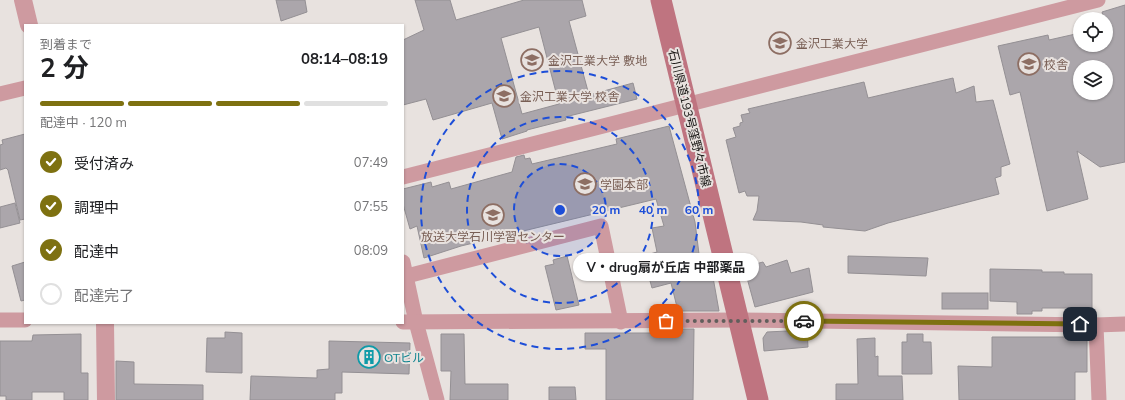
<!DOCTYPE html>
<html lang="ja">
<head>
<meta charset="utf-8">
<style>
  body { margin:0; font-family:Mulish,"Noto Sans JP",sans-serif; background:#f6f6f6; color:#202124; height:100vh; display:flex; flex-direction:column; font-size:15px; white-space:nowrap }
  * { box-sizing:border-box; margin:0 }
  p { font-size:13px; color:#757577 }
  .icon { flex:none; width:22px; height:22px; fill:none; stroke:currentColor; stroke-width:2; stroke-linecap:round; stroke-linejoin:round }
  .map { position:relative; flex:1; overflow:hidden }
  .sheet { position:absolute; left:24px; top:24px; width:380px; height:300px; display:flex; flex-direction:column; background:#fff; border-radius:0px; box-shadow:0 1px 3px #0004 }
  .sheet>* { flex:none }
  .fabs { position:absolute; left:1073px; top:12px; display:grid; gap:8px }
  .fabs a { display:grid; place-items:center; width:40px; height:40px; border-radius:50%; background:#fff; box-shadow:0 1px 3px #0004; font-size:20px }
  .pin { position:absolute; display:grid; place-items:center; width:34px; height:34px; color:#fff; margin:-17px; border-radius:8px; box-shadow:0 2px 6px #0006 }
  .courier { position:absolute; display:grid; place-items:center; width:40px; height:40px; margin:-20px; border:3px solid #7e7111; border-radius:50%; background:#fff; color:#222; box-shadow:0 1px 5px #0007 }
  .bubble { position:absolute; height:28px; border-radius:14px; background:#fff; box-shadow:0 1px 3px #0004; font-size:13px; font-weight:700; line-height:28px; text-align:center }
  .overview em { font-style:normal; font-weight:700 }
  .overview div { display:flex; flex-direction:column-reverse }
  .overview { display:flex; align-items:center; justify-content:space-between; height:68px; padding:0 16px }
  h1 { font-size:26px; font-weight:700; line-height:30px }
  .bar { display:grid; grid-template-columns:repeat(4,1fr); gap:6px 4px; align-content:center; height:48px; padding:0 16px }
  .bar i { height:5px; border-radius:3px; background:#e0e0e0 }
  .bar .current { background:#7e7111 }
  .bar p { grid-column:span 4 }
  ol { padding:0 16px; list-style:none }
  li { display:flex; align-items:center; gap:12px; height:44px }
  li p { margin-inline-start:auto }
  li .icon { padding:4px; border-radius:50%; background:#7e7111; color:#fff; stroke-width:4 }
  li:last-child { color:#757577 }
  li i { width:22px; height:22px; border:2px solid #e0e0e0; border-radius:50% }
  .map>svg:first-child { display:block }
</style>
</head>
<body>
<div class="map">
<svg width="1125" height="400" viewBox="0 0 1125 400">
  <rect width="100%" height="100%" fill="#e8e2df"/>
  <!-- building -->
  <g fill="#aba6ab" stroke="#949094" fill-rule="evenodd">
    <polygon points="276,0 305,0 307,12 281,21"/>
    <path d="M415,0H450L456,20L524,0H582L586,16L569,21L589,95L633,83L637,99L565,117L566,120L527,130V131L502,139L492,103L433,120L426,99L403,105V40L424,30ZM539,27L559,104L522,114L501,38Z"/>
    <path d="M1125,5V162L1100,167L1077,151L1088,199L1047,211L1020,92L1010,95L998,46L1048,35L1049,40L1080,33V45H1106V19H1104L1102,12ZM1080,67H1106V93H1080Z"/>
    <polygon points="953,78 956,93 974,86 976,102 993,100 1010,164 1001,167 1001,176 995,178 999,194 888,223 865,231 823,227 823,225 801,222 753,220 757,211 759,196 747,196 745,191 739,193 726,140 736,137 733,128 740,126 740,123 743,122 741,115 750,113 748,109 864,82 868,98"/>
    <polygon points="669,126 695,222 699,254 703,268 711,266 719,311 678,311 671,283 652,288 643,256 657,252 652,228 664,226 656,199 461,246 424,258 417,226 410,229 403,204 403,189 431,182 432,187 449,182 451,189 512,172 516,157 524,155 525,159 530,158 532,164 617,144 616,139"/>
    <polygon points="25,134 25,219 20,220 8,170 6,168 0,170 0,145 3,144 2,140"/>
    <polygon points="15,203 20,223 0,228 0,207"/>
    <polygon points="567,256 579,305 556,310 545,266 554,264 553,260"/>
    <polygon points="848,256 928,258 926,276 848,273"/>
    <polygon points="787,260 791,273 809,268 813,292 755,307 744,267 763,262 766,267"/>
    <polygon points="25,262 25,300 21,301 12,266"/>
    <polygon points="990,269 1042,270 1042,272 1064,272 1064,274 1092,274 1092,312 1085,316 1073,316 1073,308 1042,308 1042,311 1032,311 1032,314 1017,314 1017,302 990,301"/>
    <rect x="942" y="293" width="46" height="16"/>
    <polygon points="682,329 694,329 693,400 606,400 606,349 585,349 585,333 683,333"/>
    <polygon points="807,330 808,347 764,351 763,338 767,332"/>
    <polygon points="225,332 242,333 242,373 206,372 207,338 225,338"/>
    <polygon points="81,334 81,373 88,373 88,400 64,400 64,392 32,392 32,400 6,400 6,396 0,396 0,341 32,341 33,335"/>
    <polygon points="441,334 464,334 465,384 508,384 508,400 450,400 451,371 441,371"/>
    <polygon points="907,334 923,334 923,342 931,342 932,374 902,374 902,342 907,342"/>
    <polygon points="992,337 1087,337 1087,372 1075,372 1075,400 959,400 958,366 992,367"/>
    <polygon points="875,338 875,357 878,356 878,376 902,376 903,400 836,400 836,384 858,384 857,339"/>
    <polygon points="329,341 410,343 409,374 342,372 342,393 335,393 335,400 250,400 251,376 317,378 317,370 329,369"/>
    <polygon points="116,361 134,362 134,384 203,385 203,400 116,400"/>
    <polygon points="549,387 575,387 576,400 549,400"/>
  </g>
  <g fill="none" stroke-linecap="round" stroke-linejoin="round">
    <!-- minor -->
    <g stroke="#ce9aa0" stroke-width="15">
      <polyline points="0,94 25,88"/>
      <polyline points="403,177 1098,0"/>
      <polyline points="403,262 416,322 437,400"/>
      <polyline points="407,276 601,226 621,322"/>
      <polyline points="0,320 25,320"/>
      <polyline points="403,322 739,320 1096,325 1099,400"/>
      <polyline points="1096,325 1125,324"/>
    </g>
    <!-- tertiary -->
    <g stroke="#ce9aa0" stroke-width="18">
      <polyline points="23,0 29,25"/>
      <polyline points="105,323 106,400"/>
    </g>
    <!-- secondary -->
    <polyline stroke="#bf7480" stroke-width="21" points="661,0 758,400"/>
  </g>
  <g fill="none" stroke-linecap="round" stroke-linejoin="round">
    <!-- done -->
    <polyline stroke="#615e5c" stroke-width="4" stroke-dasharray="0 7.2" points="666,321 804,321"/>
    <!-- route -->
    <polyline stroke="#7e7111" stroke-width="5" points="804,321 1080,324"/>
  </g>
  <!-- distance rings -->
  <circle cx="560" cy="210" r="46" fill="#1d4ed8" fill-opacity=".12"/>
  <g fill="none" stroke="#1d4ed8" stroke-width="2" stroke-dasharray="7 5">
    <circle cx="560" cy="210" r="46"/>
    <circle cx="560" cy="210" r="93"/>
    <circle cx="560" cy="210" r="139"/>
  </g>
  <!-- icons -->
  <defs>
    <g id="university-ring" transform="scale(1.15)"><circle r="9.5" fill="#e8e2df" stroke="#8d6e63" stroke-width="1.5"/><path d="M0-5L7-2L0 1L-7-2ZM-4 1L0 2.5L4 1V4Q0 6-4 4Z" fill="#8d6e63"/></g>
    <g id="building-ring" transform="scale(1.15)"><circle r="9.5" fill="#e8e2df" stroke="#0f9aa8" stroke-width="1.5"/><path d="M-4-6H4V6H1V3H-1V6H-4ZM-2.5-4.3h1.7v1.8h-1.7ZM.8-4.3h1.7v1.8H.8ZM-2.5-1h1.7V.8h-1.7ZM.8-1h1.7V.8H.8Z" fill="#0f9aa8"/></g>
  </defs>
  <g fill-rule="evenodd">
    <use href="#university-ring" x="780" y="43"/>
    <use href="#university-ring" x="532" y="60"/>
    <use href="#university-ring" x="1029" y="64"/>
    <use href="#university-ring" x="504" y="96"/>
    <use href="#university-ring" x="585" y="184"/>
    <use href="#university-ring" x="493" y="215"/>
    <use href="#building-ring" x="369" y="357"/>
  </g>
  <g text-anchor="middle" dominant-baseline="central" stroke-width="4" stroke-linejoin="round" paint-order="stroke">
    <!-- education labels -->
    <g font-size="12" fill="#785e54" stroke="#e8e2df" text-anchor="start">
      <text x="796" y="43">金沢工業大学</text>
      <text x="548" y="60">金沢工業大学 敷地</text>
      <text x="1044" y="64">校舎</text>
      <text x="520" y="96">金沢工業大学 校舎</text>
      <text x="600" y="184">学園本部</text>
      <text x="493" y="236" text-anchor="middle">放送大学石川学習センター</text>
    </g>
    <!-- street labels -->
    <g font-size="12" fill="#191715" stroke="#e8e2df">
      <text transform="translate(690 118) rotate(76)">石川県道193号窪野々市線</text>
    </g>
    <!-- culture labels -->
    <g font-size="12" fill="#0d838f" stroke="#e8e2df" text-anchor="start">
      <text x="384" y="357">OTビル</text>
    </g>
  </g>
  <circle cx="560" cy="210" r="6" fill="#1d4ed8" stroke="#e8e2df" stroke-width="2"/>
  <g font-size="12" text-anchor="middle" font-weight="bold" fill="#1d4ed8" stroke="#e8e2df" stroke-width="4" stroke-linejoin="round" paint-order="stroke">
    <text x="606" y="214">20 m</text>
    <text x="653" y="214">40 m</text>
    <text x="699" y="214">60 m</text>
  </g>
</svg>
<div class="fabs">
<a><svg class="icon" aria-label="locate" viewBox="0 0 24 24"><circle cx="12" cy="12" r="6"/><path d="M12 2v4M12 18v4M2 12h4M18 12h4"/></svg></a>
<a><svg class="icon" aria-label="layers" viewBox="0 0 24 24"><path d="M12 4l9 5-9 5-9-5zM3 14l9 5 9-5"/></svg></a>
</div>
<div class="pin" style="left:666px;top:321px;background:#ea580c"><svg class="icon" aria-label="bag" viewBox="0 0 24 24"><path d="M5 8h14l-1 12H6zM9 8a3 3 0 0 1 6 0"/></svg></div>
<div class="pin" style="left:1080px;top:324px;background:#1f2937"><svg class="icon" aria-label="home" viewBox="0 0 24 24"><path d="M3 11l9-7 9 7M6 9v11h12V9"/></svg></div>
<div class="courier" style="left:804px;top:321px"><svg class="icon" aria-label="car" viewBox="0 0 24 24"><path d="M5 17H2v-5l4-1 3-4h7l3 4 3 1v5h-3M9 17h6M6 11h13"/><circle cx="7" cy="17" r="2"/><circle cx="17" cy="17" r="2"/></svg></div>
<div class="bubble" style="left:573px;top:253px;width:186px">V・drug扇が丘店 中部薬品</div>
<section class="sheet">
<div class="overview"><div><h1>2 分</h1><p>到着まで</p></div><em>08:14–08:19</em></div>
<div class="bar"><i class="current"></i><i class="current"></i><i class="current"></i><i></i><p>配達中 · 120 m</p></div>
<ol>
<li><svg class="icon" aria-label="check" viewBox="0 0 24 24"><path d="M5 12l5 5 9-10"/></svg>受付済み<p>07:49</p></li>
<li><svg class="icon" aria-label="check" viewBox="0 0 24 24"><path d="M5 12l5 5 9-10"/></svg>調理中<p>07:55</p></li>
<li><svg class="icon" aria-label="check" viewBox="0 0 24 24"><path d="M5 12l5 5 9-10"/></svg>配達中<p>08:09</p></li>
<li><i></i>配達完了</li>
</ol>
</section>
</div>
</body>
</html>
